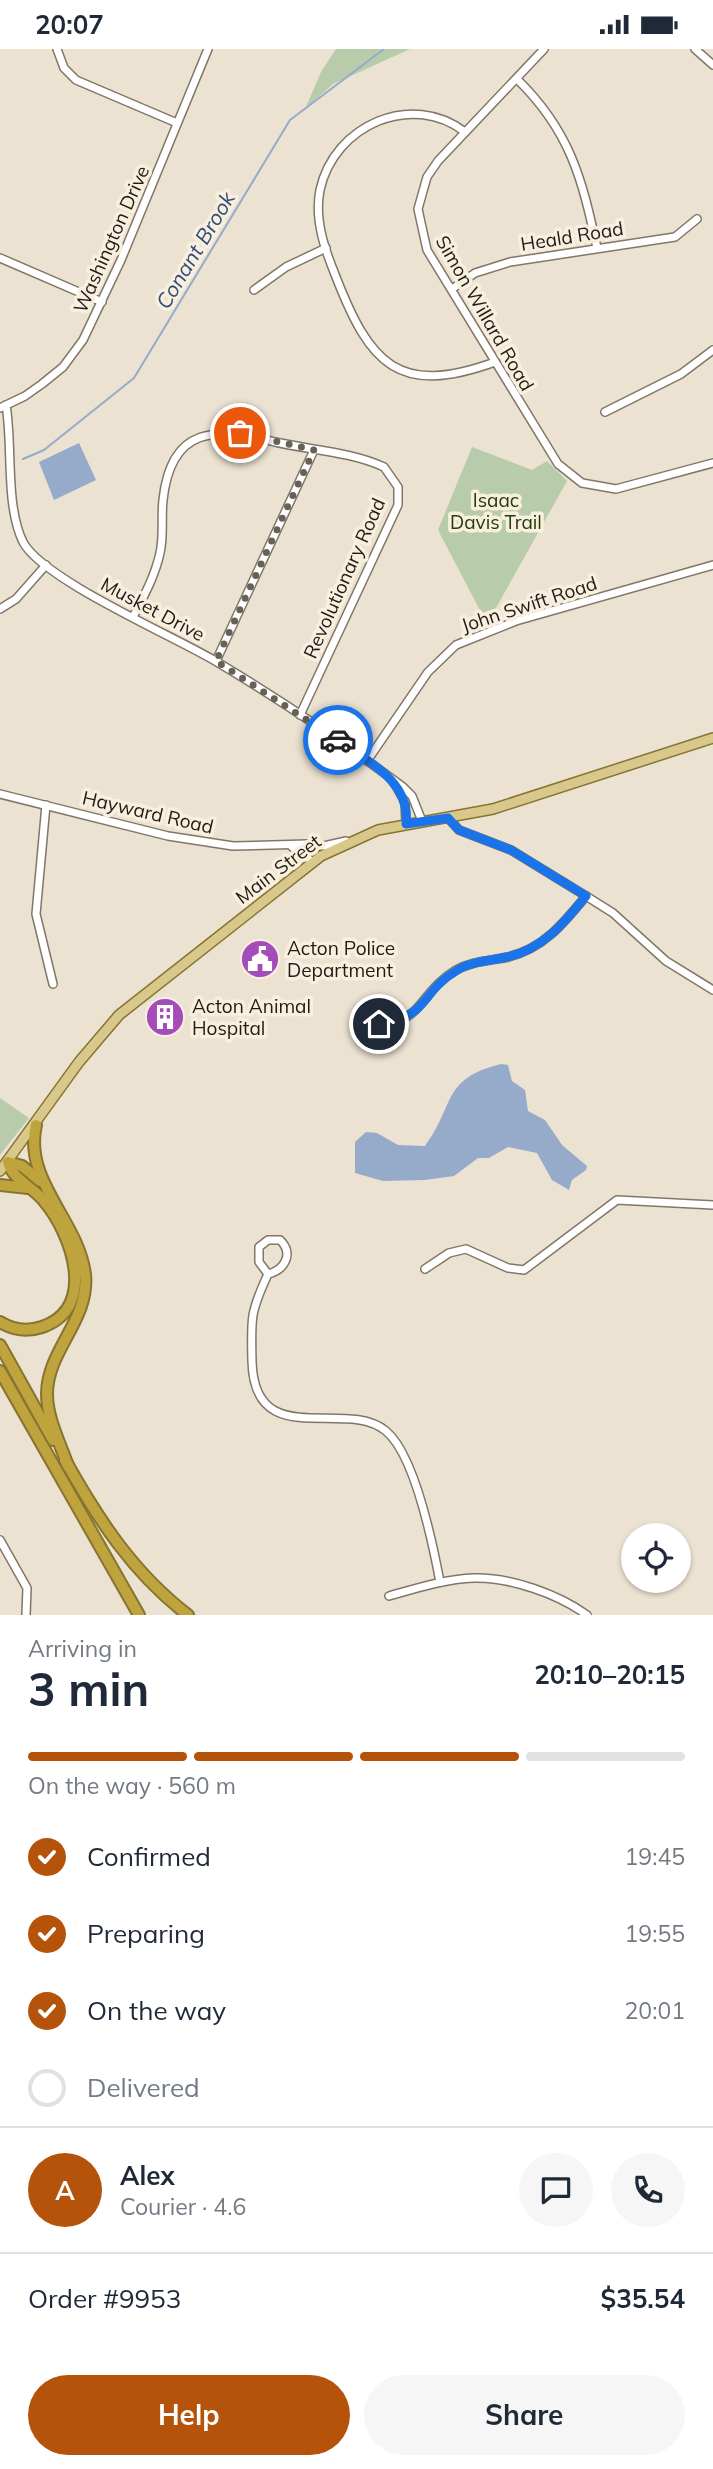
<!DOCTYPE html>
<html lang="en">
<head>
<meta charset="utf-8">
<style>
  body { margin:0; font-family:Mulish,sans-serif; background:#f6f6f7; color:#1f2937; height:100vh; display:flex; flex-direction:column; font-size:26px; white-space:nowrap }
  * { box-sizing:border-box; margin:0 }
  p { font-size:23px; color:#747a83 }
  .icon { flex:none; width:38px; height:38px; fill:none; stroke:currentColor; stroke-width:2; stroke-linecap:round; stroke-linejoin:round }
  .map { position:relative; height:1566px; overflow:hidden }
  .drawer { display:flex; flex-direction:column; background:#fff; flex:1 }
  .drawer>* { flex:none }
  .buttons { position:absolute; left:621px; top:1474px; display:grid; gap:14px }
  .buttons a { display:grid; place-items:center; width:70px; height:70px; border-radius:50%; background:#fff; box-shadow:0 2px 5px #0004; font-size:35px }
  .pin { position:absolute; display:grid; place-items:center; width:60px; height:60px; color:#fff; margin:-30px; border:4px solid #fff; border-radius:50%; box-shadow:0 2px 7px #0007 }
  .courier { position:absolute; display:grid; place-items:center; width:70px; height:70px; margin:-35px; border:5px solid #1a73e8; border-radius:50%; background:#fff; color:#222; box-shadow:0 2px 9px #0007 }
  .summary em { font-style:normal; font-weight:700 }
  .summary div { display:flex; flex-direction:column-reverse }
  .summary { display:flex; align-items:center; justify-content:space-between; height:119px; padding:0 28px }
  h1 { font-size:46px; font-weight:700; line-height:52px }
  .bar { display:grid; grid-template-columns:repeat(4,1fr); gap:10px 7px; align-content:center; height:84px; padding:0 28px }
  .bar i { height:9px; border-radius:5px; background:#e0e1e3 }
  .bar .selected { background:#b45309 }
  .bar p { grid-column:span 4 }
  .line { display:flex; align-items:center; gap:18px; padding:0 28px; border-top:2px solid #e0e1e3 }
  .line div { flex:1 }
  .round { display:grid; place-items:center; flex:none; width:74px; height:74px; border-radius:37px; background:#f6f6f7 }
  ol { padding:0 28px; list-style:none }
  li { display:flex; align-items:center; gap:21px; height:77px }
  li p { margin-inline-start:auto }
  li .icon { padding:7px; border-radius:50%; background:#b45309; color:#fff; stroke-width:4 }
  li:last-child { color:#747a83 }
  li i { width:38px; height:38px; border:4px solid #e0e1e3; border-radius:50% }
  .cta { display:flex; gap:14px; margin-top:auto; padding:14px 28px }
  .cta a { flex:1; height:80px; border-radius:42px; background:#b45309; color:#fff; font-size:28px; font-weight:700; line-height:80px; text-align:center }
  .cta a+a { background:#f6f6f7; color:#1f2937 }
  .status { display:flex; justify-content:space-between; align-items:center; height:49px; padding:0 35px; background:#fff; direction:ltr }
  .status svg { height:19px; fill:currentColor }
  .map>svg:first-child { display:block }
</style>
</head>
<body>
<div class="status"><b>20:07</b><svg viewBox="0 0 49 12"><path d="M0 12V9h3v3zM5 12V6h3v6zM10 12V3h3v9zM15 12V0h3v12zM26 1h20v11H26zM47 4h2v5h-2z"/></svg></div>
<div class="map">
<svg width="713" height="1566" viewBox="0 0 713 1566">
  <rect width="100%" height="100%" fill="#ece2d2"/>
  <!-- green -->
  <g fill="#b8ccac">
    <polygon points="336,0 410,0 333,35 305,60 321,23"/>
    <polygon points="472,398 532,421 547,412 567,432 487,575 438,481"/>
    <polygon points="0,1049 29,1069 0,1106"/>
  </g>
  <!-- water -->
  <g fill="#96aaca">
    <polygon points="79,394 96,431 54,451 39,413"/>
    <path d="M501,1015L508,1016L512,1032L525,1041L528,1062L545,1071L562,1096L587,1117L586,1121L572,1131L569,1141L552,1131L537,1104L508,1098L489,1109H478L454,1127L425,1131L383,1132L355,1124V1093L366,1083L377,1084L398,1096L425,1097C456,1055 441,1030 501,1015Z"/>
  </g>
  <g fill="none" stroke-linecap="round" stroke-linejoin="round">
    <!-- stream -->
    <polyline stroke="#96aaca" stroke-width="2" points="23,410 44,401 134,329 290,71 384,0"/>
    <!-- minor casing -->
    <g stroke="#807769" stroke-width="10">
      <g id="minor">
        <polyline points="57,0 64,19 76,31 177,74"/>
        <polyline points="544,0 438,112 427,128 418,160 427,201 558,415 582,434 616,440 713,414"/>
        <polyline points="695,0 713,16"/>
        <path d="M517,30C570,82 582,129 597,199"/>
        <path d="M465,83C412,42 334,76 320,141C314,171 325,201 336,228C370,315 398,348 495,313"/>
        <polyline points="0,209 102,253"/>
        <polyline points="452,240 475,224 510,213 675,188 697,170"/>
        <polyline points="254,241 286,218 326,199"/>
        <path d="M6,356C13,397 5,456 23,493C43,531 176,588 217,613C281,651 343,693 403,738L412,747L422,772"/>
        <polyline points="0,359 25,347 42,335 63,318 83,291 121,211 208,0"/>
        <polyline points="605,363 681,325 713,301"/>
        <polyline points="0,560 16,550 46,516"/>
        <path d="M133,568C144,547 155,527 160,504C164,487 161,468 163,451C171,377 215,378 275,393C311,401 351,403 384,418L398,438V456L300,666"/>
        <polyline points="216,612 314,401"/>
        <polyline points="367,712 428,623 456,596 516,572 713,516"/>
        <polyline points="395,735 405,753 406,775"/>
        <polyline points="0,745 168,787 233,797 307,795 324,797 346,792"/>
        <polyline points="46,756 36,865 53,935"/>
        <polyline points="448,769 459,781 511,801 586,847 613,864 666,912 713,941"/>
        <polyline points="292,798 313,813"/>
        <path d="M359,968C421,988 414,946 456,921C472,912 490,912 508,908C543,900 564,874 586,847"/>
        <polyline points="425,1220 449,1204 466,1200 508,1219 524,1221 617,1151 713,1156"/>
        <path d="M268,1225L259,1213V1198L268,1191H280C294,1204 285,1221 268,1225C250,1264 251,1269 252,1312C254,1404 345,1348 386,1382C415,1406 433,1496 440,1533"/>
        <polyline points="0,1491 27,1539 26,1566"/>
        <path d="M389,1547C417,1539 445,1530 474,1529C510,1528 558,1545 587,1566"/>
      </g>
    </g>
    <!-- major casing -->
    <g stroke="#877430" stroke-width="12">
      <polyline id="major" points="0,1122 79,1013 119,966 321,807 378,781 493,760 713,689"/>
    </g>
    <!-- highway casing -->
    <g stroke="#877430" stroke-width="14">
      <g id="highway">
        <path d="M36,1076C23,1132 78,1171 85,1225C90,1271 47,1301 47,1345C47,1369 60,1394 68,1417"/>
        <polyline points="8,1113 22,1117 40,1132"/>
        <polyline points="0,1136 28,1139"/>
        <path d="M0,1273C13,1281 27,1283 42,1278C98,1259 72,1185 44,1152C34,1139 12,1130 8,1113"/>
        <polyline points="0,1296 53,1391"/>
        <polyline points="0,1322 139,1566"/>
        <path d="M65,1411C98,1470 133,1524 188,1566"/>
      </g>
    </g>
    <!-- minor -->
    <use href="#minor" stroke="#fff" stroke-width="7"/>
    <!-- major -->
    <use href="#major" stroke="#d9c88b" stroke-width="9"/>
    <!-- highway -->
    <use href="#highway" stroke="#bfa43e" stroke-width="10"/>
  </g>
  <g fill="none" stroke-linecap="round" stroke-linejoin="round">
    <!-- done -->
    <polyline stroke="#676158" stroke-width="7" stroke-dasharray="0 12.6" points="240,384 314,401 216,612 338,691"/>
    <!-- route -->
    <path stroke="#1a73e8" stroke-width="9" d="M338,691C367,712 411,732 406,775L448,769L459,781L511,801L586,847C564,874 543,900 507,908C490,912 471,912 456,922C419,944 431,967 379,975"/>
  </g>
  <!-- icons -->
  <defs>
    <g id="civic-disc" transform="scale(2.0125)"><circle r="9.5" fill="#a34cba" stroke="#f9efdf"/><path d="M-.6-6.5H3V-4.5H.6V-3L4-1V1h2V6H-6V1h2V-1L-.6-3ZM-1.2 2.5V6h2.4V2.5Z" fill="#fff"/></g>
    <g id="building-disc" transform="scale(2.0125)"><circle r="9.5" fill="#a34cba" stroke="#f9efdf"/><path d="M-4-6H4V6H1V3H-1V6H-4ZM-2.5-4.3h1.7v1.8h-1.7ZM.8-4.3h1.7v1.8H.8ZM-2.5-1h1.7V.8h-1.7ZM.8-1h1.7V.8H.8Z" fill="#fff"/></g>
  </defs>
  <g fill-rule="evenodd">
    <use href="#civic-disc" x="260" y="910"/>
    <use href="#building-disc" x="165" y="968"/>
  </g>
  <g text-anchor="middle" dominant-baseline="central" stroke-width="7" stroke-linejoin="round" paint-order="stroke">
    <!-- street labels -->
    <g font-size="19" fill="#1f1c16" stroke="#f9efdf">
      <text transform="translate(572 187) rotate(-9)">Heald Road</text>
      <text transform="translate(111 190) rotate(-66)">Washington Drive</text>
      <text transform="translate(485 264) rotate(60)">Simon Willard Road</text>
      <text transform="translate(344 529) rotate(-66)">Revolutionary Road</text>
      <text transform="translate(529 555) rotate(-18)">John Swift Road</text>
      <text transform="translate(153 560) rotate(28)">Musket Drive</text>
      <text transform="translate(148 763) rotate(13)">Hayward Road</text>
      <text transform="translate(278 820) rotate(-37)">Main Street</text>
    </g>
    <!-- park labels -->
    <g font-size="19" fill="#223d0b" stroke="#f9efdf">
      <text x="496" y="451">Isaac<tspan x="496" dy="22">Davis Trail</tspan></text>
    </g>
    <!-- poi labels -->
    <g font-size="19" fill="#1f1c16" stroke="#f9efdf" text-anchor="start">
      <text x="287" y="899">Acton Police<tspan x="287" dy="22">Department</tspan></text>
      <text x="192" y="957">Acton Animal<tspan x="192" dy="22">Hospital</tspan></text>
    </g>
    <!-- water labels -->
    <g font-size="21" font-style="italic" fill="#304c79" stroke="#f9efdf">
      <text transform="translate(195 201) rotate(-59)">Conant Brook</text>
    </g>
  </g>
</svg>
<div class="buttons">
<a><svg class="icon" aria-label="locate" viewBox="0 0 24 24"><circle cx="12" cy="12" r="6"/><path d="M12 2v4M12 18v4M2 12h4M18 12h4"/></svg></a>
</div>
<div class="pin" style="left:240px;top:384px;background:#ea580c"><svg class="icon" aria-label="bag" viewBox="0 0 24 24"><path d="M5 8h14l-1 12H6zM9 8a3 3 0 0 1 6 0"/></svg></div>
<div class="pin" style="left:379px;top:975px;background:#1f2937"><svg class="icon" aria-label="home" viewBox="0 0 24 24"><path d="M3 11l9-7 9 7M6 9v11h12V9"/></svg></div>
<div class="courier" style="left:338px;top:691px"><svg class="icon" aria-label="car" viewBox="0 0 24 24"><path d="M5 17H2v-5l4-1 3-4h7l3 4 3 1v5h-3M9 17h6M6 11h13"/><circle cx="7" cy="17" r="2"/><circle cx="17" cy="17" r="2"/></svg></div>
</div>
<section class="drawer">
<div class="summary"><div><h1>3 min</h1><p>Arriving in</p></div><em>20:10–20:15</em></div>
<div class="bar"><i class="selected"></i><i class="selected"></i><i class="selected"></i><i></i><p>On the way · 560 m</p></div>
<ol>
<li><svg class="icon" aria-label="check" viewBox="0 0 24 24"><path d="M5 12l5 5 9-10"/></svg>Confirmed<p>19:45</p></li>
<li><svg class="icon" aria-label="check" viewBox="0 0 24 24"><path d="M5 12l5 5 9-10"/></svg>Preparing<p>19:55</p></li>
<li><svg class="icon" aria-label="check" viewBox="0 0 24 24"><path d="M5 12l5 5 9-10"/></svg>On the way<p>20:01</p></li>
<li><i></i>Delivered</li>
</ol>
<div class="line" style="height:126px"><b class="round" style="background:#b45309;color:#fff">A</b><div><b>Alex</b><p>Courier · 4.6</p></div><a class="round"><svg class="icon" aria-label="chat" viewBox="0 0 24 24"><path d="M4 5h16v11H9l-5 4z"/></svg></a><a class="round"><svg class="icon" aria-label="phone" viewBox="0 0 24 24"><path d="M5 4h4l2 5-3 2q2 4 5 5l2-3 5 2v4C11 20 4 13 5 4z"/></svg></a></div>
<div class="line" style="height:91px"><div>Order #9953</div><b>$35.54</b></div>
<div class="cta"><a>Help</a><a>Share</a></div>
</section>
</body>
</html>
